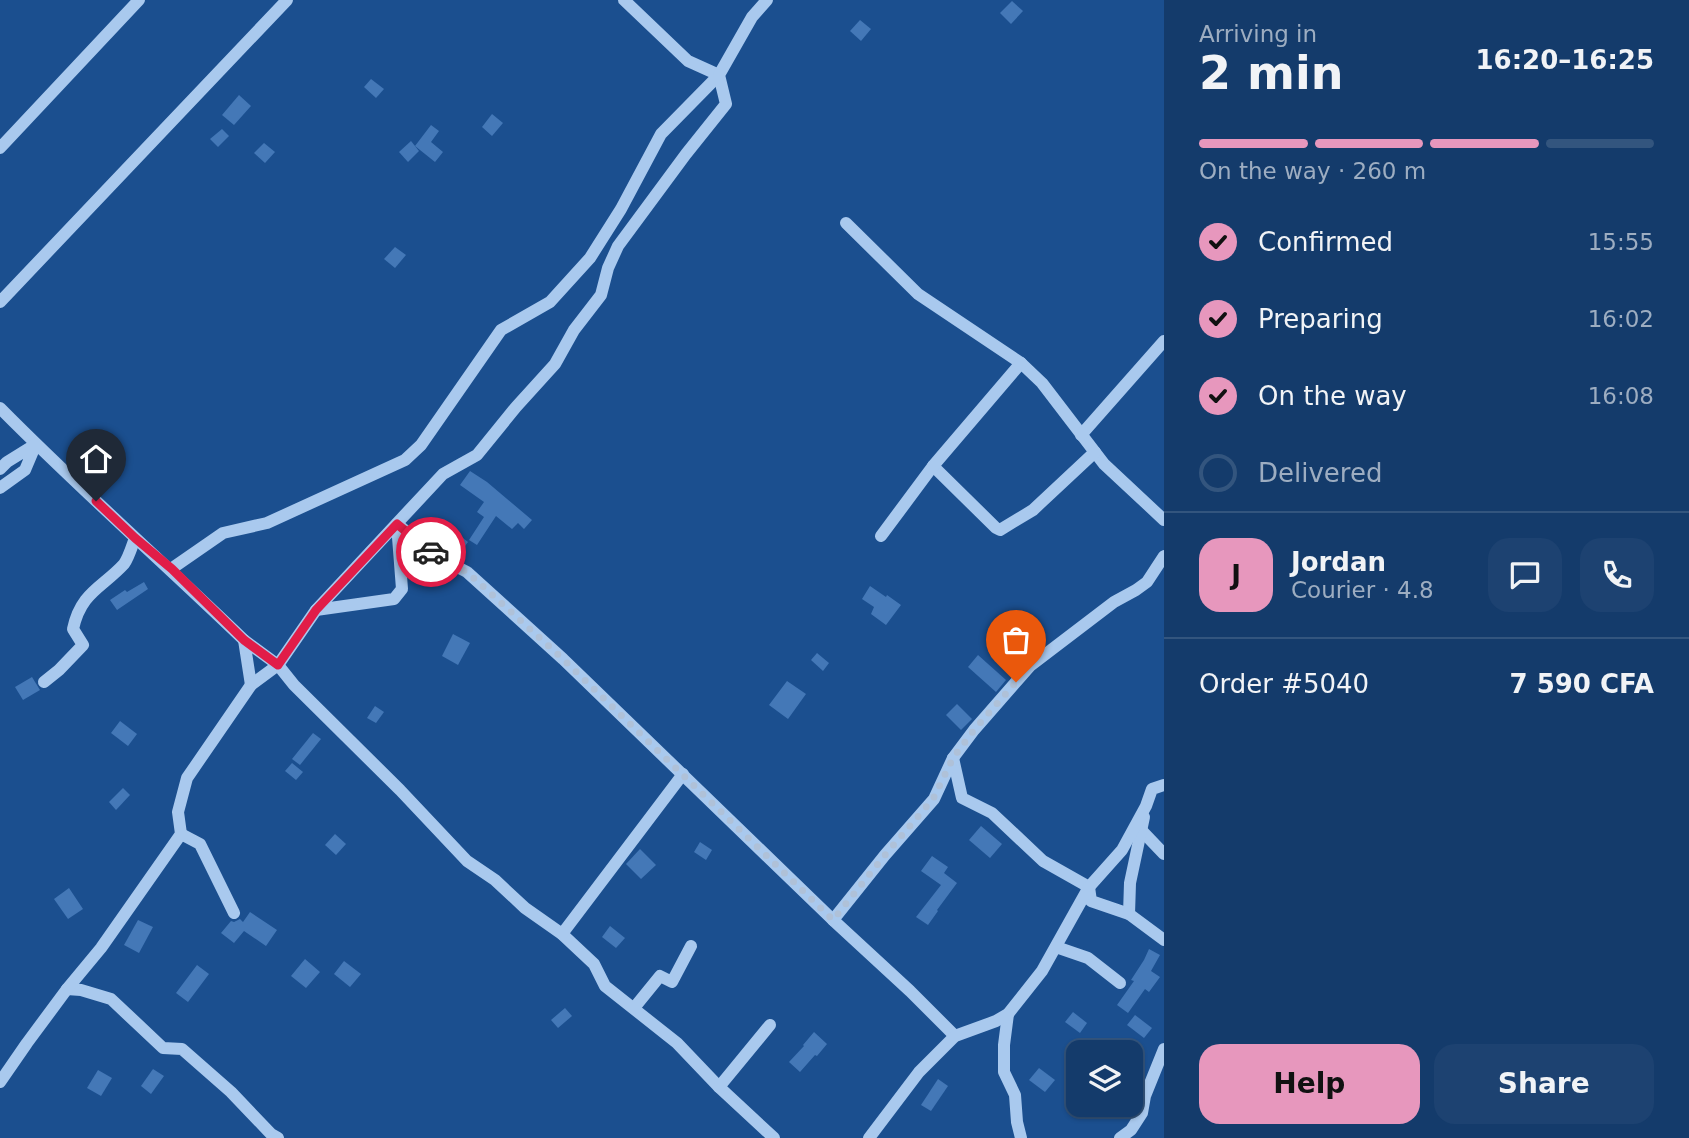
<!DOCTYPE html>
<html lang="en">
<head>
<meta charset="utf-8">
<style>
  body { margin:0; font-family:"DejaVu Sans",sans-serif; background:#1d4271; color:#f1f3f6; height:100vh; display:flex; flex-direction:column; font-size:26px; white-space:nowrap }
  * { box-sizing:border-box; margin:0 }
  p { font-size:23px; color:#9dadc1 }
  .icon { flex:none; width:38px; height:38px; fill:none; stroke:currentColor; stroke-width:2; stroke-linecap:round; stroke-linejoin:round }
  .map { position:relative; flex:1; overflow:hidden }
  .details { display:flex; flex-direction:column; background:#143b6b; width:525px }
  .details>* { flex:none }
  .fabs { position:absolute; left:1066px; top:1040px; display:grid; gap:14px }
  .fabs a { display:grid; place-items:center; width:77px; height:77px; border-radius:14px; background:#143b6b; box-shadow:0 2px 5px #0004,0 0 0 2px #33557e; font-size:35px }
  .pin { position:absolute; display:grid; place-items:center; width:60px; height:60px; color:#fff; margin:-72px -30px; border-radius:50% 50% 50% 0; rotate:-45deg; box-shadow:0 0 7px #0007 }
  .pin .icon { rotate:45deg }
  .courier { position:absolute; display:grid; place-items:center; width:70px; height:70px; margin:-35px; border:5px solid #e11d48; border-radius:50%; background:#fff; color:#222; box-shadow:0 2px 9px #0007 }
  .summary em { font-style:normal; font-weight:800 }
  .summary div { display:flex; flex-direction:column-reverse }
  .summary { display:flex; align-items:center; justify-content:space-between; height:119px; padding:0 35px }
  h1 { font-size:46px; font-weight:800; line-height:52px }
  .bar { display:grid; grid-template-columns:repeat(4,1fr); gap:10px 7px; align-content:center; height:84px; padding:0 35px }
  .bar i { height:9px; border-radius:5px; background:#33557e }
  .bar .on { background:#e797bd }
  .bar p { grid-column:span 4 }
  .line { display:flex; align-items:center; gap:18px; padding:0 35px; border-top:2px solid #33557e }
  .line div { flex:1 }
  .round { display:grid; place-items:center; flex:none; width:74px; height:74px; border-radius:21px; background:#1d4271 }
  ol { padding:0 35px; list-style:none }
  li { display:flex; align-items:center; gap:21px; height:77px }
  li p { margin-inline-start:auto }
  li .icon { padding:7px; border-radius:50%; background:#e797bd; color:#111; stroke-width:4 }
  li:last-child { color:#9dadc1 }
  li i { width:38px; height:38px; border:4px solid #33557e; border-radius:50% }
  .cta { display:flex; gap:14px; margin-top:auto; padding:14px 35px }
  .cta a { flex:1; height:80px; border-radius:21px; background:#e797bd; color:#111; font-size:28px; font-weight:800; line-height:80px; text-align:center }
  .cta a+a { background:#1d4271; color:#f1f3f6 }
  main { display:flex; flex:1; min-height:0 }
  .map>svg:first-child { display:block }
</style>
</head>
<body>
<main>
<div class="map">
<svg width="1164" height="1138" viewBox="0 0 1164 1138">
  <rect width="100%" height="100%" fill="#1b4f8f"/>
  <!-- building -->
  <g fill="#4478b7">
    <polygon points="1012,1 1023,11 1011,24 1000,13"/>
    <polygon points="860,20 871,29 861,41 850,31"/>
    <polygon points="371,79 384,89 376,98 364,87"/>
    <polygon points="239,95 251,106 234,125 222,115"/>
    <polygon points="492,114 503,123 492,136 482,127"/>
    <polygon points="431,125 439,131 431,142 443,152 435,162 415,146"/>
    <polygon points="222,129 229,136 218,147 210,139"/>
    <polygon points="411,141 419,151 408,162 399,152"/>
    <polygon points="264,143 275,152 265,163 254,153"/>
    <polygon points="395,247 406,255 395,268 384,259"/>
    <polygon points="470,471 487,482 532,520 524,529 518,523 512,529 496,516 477,545 469,540 484,517 477,512 484,502 460,485"/>
    <polygon points="459,535 468,542 459,554 450,548"/>
    <polygon points="144,582 148,589 117,610 110,600 125,590 127,592"/>
    <polygon points="870,586 886,597 887,595 901,605 886,625 871,614 874,607 862,599"/>
    <polygon points="453,634 470,643 458,665 442,656"/>
    <polygon points="1016,645 1028,655 1019,665 1008,654"/>
    <polygon points="817,653 829,663 823,671 811,660"/>
    <polygon points="978,655 1006,680 996,692 968,667"/>
    <polygon points="32,677 40,690 23,700 15,687"/>
    <polygon points="787,681 806,694 788,719 769,705"/>
    <polygon points="957,704 972,719 961,730 946,715"/>
    <polygon points="375,706 384,712 376,723 367,718"/>
    <polygon points="120,721 137,734 128,746 111,733"/>
    <polygon points="313,733 321,739 300,765 292,759"/>
    <polygon points="292,763 303,772 296,780 285,771"/>
    <polygon points="123,788 130,795 116,810 109,802"/>
    <polygon points="981,826 1002,844 990,858 969,840"/>
    <polygon points="335,834 346,844 336,855 325,845"/>
    <polygon points="700,842 712,850 706,860 694,852"/>
    <polygon points="640,849 656,865 641,879 626,864"/>
    <polygon points="932,856 948,867 944,873 957,883 937,910 938,911 928,925 916,917 941,885 921,871"/>
    <polygon points="69,888 83,909 68,919 54,899"/>
    <polygon points="250,912 277,930 266,946 244,931 234,943 221,933 231,921 234,922 240,919 243,922"/>
    <polygon points="138,920 153,927 139,953 124,945"/>
    <polygon points="610,926 625,938 616,948 602,937"/>
    <polygon points="1149,949 1160,955 1151,971 1160,977 1149,992 1145,989 1128,1013 1117,1005 1134,981 1131,980 1144,960"/>
    <polygon points="305,959 320,972 306,988 291,976"/>
    <polygon points="344,961 361,974 350,987 334,974"/>
    <polygon points="197,965 209,974 188,1002 176,993"/>
    <polygon points="565,1008 572,1016 558,1028 551,1020"/>
    <polygon points="1073,1012 1087,1023 1080,1033 1065,1022"/>
    <polygon points="1135,1015 1152,1028 1144,1038 1127,1025"/>
    <polygon points="814,1032 827,1044 817,1056 815,1055 800,1072 789,1062 804,1046 803,1045"/>
    <polygon points="1039,1068 1055,1080 1045,1092 1029,1080"/>
    <polygon points="153,1069 164,1076 151,1094 141,1086"/>
    <polygon points="98,1070 112,1078 101,1096 87,1088"/>
    <polygon points="938,1079 948,1086 931,1111 921,1105"/>
  </g>
  <g fill="none" stroke-linecap="round" stroke-linejoin="round">
    <!-- minor -->
    <g stroke="#a9c9ee" stroke-width="12">
      <polyline points="0,148 139,0"/>
      <polyline points="846,223 918,294 1021,363 1042,383 1104,464 1164,520"/>
      <polyline points="0,302 287,0"/>
      <path d="M0,408C79,488 163,562 244,640"/>
      <polyline points="1081,435 1164,341"/>
      <polyline points="933,466 996,528 1000,530 1033,510 1095,452"/>
      <polyline points="0,469 7,462 36,444 25,470 0,488"/>
      <polyline points="397,524 438,557 467,572 563,659 833,920 910,991 955,1036"/>
      <polyline points="881,536 933,466 1021,363"/>
      <polyline points="171,569 223,533 267,523 405,460 421,445 501,330 550,302 590,258 621,209 661,134 719,75 688,61 624,0"/>
      <polyline points="316,610 394,599 402,589 397,524"/>
      <path d="M44,682L59,670L83,645L73,629C81,592 102,588 124,564C129,557 132,546 135,538"/>
      <polyline points="251,685 244,640 278,665 294,685 400,790 467,861 495,880 525,908 562,934 594,964 605,986 677,1043 719,1087 774,1138"/>
      <polyline points="953,758 962,798 992,813 1043,861 1089,887 1091,901 1129,914 1164,940"/>
      <polyline points="1142,831 1164,854"/>
      <polyline points="181,834 200,844 234,913"/>
      <polyline points="1129,914 1130,883 1144,817"/>
      <polyline points="833,920 885,855 934,799 953,758 974,730 1030,666 1114,602 1136,590 1147,582 1164,556"/>
      <polyline points="562,934 683,774"/>
      <polyline points="1056,947 1088,958 1120,983"/>
      <polyline points="67,989 81,990 111,999 163,1048 182,1049 231,1092 271,1134 278,1138"/>
      <polyline points="634,1008 660,976 672,982 691,946"/>
      <polyline points="1008,1014 1004,1045 1004,1072 1015,1095 1017,1122 1021,1138"/>
      <polyline points="0,1082 27,1043 67,989 101,948 181,834 178,812 187,778 251,685 278,665 316,610 443,474 477,455 516,407 555,364 574,330 601,295 608,268 618,246 686,154 726,104 719,75 752,17 767,0"/>
      <polyline points="719,1087 770,1025"/>
      <polyline points="869,1138 919,1072 955,1036 996,1021 1008,1014 1042,971 1089,887 1122,850 1146,806 1152,789 1164,785"/>
      <polyline points="1120,1138 1131,1130 1142,1113 1145,1096 1164,1049"/>
    </g>
  </g>
  <g fill="none" stroke-linecap="round" stroke-linejoin="round">
    <!-- done -->
    <polyline stroke="#afc1d8" stroke-width="7" stroke-dasharray="0 12.6" points="431,552 438,557 467,572 563,659 833,920 885,855 933,799 953,758 974,730 1016,682"/>
    <!-- route -->
    <polyline stroke="#e11d48" stroke-width="9" points="96,501 135,538 172,569 244,640 278,665 316,610 397,524 431,552"/>
  </g>
</svg>
<div class="fabs">
<a><svg class="icon" aria-label="layers" viewBox="0 0 24 24"><path d="M12 4l9 5-9 5-9-5zM3 14l9 5 9-5"/></svg></a>
</div>
<div class="pin" style="left:1016px;top:682px;background:#ea580c"><svg class="icon" aria-label="bag" viewBox="0 0 24 24"><path d="M5 8h14l-1 12H6zM9 8a3 3 0 0 1 6 0"/></svg></div>
<div class="pin" style="left:96px;top:501px;background:#1f2937"><svg class="icon" aria-label="home" viewBox="0 0 24 24"><path d="M3 11l9-7 9 7M6 9v11h12V9"/></svg></div>
<div class="courier" style="left:431px;top:552px"><svg class="icon" aria-label="car" viewBox="0 0 24 24"><path d="M5 17H2v-5l4-1 3-4h7l3 4 3 1v5h-3M9 17h6M6 11h13"/><circle cx="7" cy="17" r="2"/><circle cx="17" cy="17" r="2"/></svg></div>
</div>
<section class="details">
<div class="summary"><div><h1>2 min</h1><p>Arriving in</p></div><em>16:20–16:25</em></div>
<div class="bar"><i class="on"></i><i class="on"></i><i class="on"></i><i></i><p>On the way · 260 m</p></div>
<ol>
<li><svg class="icon" aria-label="check" viewBox="0 0 24 24"><path d="M5 12l5 5 9-10"/></svg>Confirmed<p>15:55</p></li>
<li><svg class="icon" aria-label="check" viewBox="0 0 24 24"><path d="M5 12l5 5 9-10"/></svg>Preparing<p>16:02</p></li>
<li><svg class="icon" aria-label="check" viewBox="0 0 24 24"><path d="M5 12l5 5 9-10"/></svg>On the way<p>16:08</p></li>
<li><i></i>Delivered</li>
</ol>
<div class="line" style="height:126px"><b class="round" style="background:#e797bd;color:#111">J</b><div><b>Jordan</b><p>Courier · 4.8</p></div><a class="round"><svg class="icon" aria-label="chat" viewBox="0 0 24 24"><path d="M4 5h16v11H9l-5 4z"/></svg></a><a class="round"><svg class="icon" aria-label="phone" viewBox="0 0 24 24"><path d="M5 4h4l2 5-3 2q2 4 5 5l2-3 5 2v4C11 20 4 13 5 4z"/></svg></a></div>
<div class="line" style="height:91px"><div>Order #5040</div><b>7 590 CFA</b></div>
<div class="cta"><a>Help</a><a>Share</a></div>
</section>
</main>
</body>
</html>
